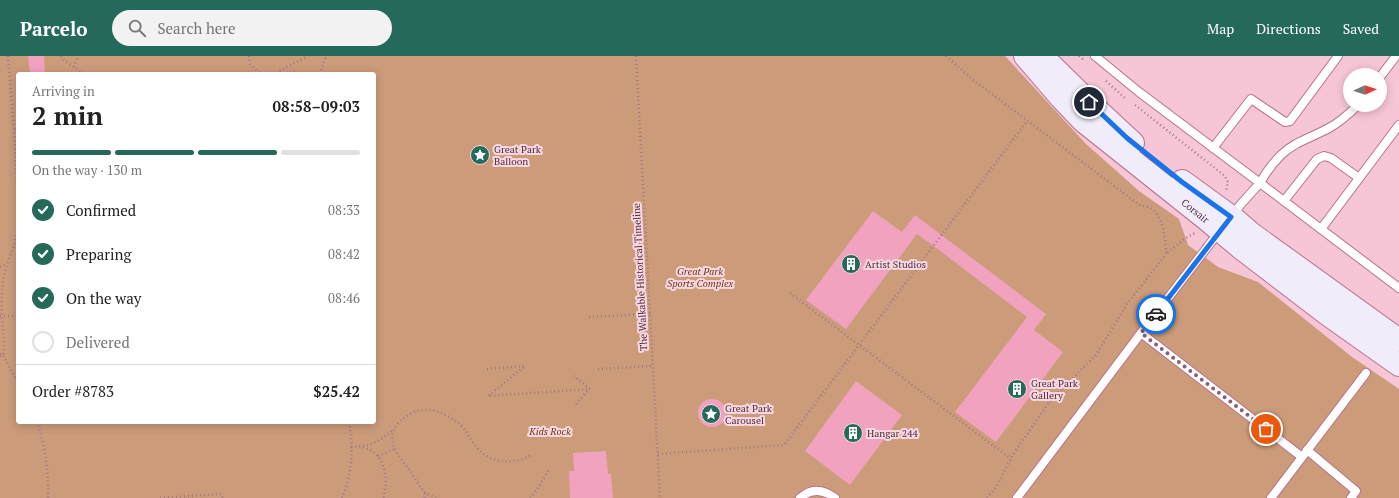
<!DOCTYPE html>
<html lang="en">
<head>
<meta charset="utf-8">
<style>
  body { margin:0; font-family:"PT Serif",serif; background:#f2f2f2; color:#222; height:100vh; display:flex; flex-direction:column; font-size:15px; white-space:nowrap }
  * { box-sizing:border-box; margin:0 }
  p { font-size:13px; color:#767676 }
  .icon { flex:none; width:22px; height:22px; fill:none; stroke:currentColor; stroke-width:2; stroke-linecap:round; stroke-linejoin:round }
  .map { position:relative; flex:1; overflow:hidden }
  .sheet { position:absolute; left:16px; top:16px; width:360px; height:352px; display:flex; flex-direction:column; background:#fff; border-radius:4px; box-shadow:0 2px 10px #0003 }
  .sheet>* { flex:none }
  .needle { width:26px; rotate:87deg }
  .tools { position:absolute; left:1343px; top:12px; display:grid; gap:8px }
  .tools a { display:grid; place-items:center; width:44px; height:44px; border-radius:50%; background:#fff; box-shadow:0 2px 10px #0003; font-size:20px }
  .pin { position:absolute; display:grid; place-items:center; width:34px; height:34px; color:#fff; margin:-17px; border:2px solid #fff; border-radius:50%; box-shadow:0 1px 4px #0007 }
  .courier { position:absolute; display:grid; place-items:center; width:40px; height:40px; margin:-20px; border:3px solid #1a73e8; border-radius:50%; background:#fff; color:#222; box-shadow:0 1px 5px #0007 }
  .head em { font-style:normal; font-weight:700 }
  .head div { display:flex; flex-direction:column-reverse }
  .head { display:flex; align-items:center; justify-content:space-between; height:68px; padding:0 16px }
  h1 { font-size:26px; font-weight:700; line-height:30px }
  .bar { display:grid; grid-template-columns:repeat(4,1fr); gap:6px 4px; align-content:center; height:48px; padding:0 16px }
  .bar i { height:5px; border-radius:3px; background:#e0e0e0 }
  .bar .selected { background:#25695a }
  .bar p { grid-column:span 4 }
  .line { display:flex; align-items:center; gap:10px; padding:0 16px; border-top:1px solid #e0e0e0 }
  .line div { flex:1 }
  ol { padding:0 16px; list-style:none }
  li { display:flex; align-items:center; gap:12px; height:44px }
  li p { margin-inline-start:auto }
  li .icon { padding:4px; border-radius:50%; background:#25695a; color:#fff; stroke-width:4 }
  li:last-child { color:#767676 }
  li i { width:22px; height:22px; border:2px solid #e0e0e0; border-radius:50% }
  header { display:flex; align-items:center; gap:24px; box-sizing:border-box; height:56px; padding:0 20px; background:#25695a; color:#fff }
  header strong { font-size:19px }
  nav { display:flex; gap:22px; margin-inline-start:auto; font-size:14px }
  .search { width:280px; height:36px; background:#f2f2f2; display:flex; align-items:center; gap:10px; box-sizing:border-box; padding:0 14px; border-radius:22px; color:#767676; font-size:15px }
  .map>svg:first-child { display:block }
</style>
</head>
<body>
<header>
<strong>Parcelo</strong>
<div class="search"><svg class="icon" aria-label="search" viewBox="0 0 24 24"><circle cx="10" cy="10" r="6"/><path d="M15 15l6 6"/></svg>Search here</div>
<nav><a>Map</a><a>Directions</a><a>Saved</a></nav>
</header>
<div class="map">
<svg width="1399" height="442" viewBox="0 0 1399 442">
  <rect width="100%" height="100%" fill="#f6c5d6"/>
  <!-- green -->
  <path fill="#cb9b7a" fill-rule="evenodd" d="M0,0H1005L1086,88L1139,135L1179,163L1188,189L1218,211L1258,226L1352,301L1399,333V442H0ZM18,18H374V366H18Z"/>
  <!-- building -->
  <g fill="#f1a2be">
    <polygon points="28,0 44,0 45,18 30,18"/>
    <polygon points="873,155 902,176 915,159 1046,258 1034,274 1063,296 996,386 955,356 1027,261 939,194 917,178 846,273 806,244"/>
    <polygon points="856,325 902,359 850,429 805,395"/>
    <circle cx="712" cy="357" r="14"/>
    <polygon points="606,395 608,418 611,418 613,442 570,442 569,415 574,415 573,397"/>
  </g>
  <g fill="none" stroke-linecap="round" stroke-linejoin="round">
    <!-- lane casing -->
    <g stroke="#bb718c" stroke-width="10">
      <g id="lane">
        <polyline points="1095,0 1139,36 1260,127 1241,148 1231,161"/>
        <polyline points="1380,21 1396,0"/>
        <path d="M1358,49C1349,58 1340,66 1329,72C1313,81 1294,86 1281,99C1272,108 1266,116 1260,127L1399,232"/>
        <polyline points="1213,92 1251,43 1285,66 1290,65 1338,0"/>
        <polyline points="1284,145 1317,103 1324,100 1331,102 1359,122"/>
        <polyline points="1321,173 1399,69"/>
        <polyline points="1141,277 1302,401"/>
        <polyline points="1307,394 1356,435 1351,442"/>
        <path d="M800,442C811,432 823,433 835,442"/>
        <polyline points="1017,442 1141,277 1219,176"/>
        <polyline points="1271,442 1366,317"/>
      </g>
    </g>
    <!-- secondary casing -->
    <g stroke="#bb718c" stroke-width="24">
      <g id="secondary">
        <path id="s1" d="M1025,0L1062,43L1083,65L1206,163L1242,193L1327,258L1399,309"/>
        <polyline points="1045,3 1089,46 1133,87"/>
        <polyline points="1182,125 1237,165 1252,178 1399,284"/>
      </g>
    </g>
    <!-- path -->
    <g stroke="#a17987" stroke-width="2.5" stroke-dasharray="1 3" stroke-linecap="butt">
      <polyline points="8,0 14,74"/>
      <polyline points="61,0 64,4 83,18"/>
      <polyline points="249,0 250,8 261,18"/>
      <polyline points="636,0 660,442"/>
      <path d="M946,0L972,23L1138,148C1142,150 1146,150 1150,152C1163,157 1166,186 1166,198L1184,183L1195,177"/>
      <polyline points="1079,0 1085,5"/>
      <polyline points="74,11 78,0"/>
      <polyline points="276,17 308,0"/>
      <polyline points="274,18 296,16 299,18"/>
      <polyline points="320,18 326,0"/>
      <polyline points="1106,25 1126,43"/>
      <polyline points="1135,49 1225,120 1228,126 1226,135"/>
      <polyline points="18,70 14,74 18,142"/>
      <polyline points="0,211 6,208"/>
      <polyline points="790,237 1011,403"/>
      <polyline points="0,260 18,260"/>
      <polyline points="589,261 650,258"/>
      <polyline points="0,298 3,299 18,327"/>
      <path d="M0,300L3,299C6,285 2,273 2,259C1,247 2,236 3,225C6,205 17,188 18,171"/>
      <polyline points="487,313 525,310 488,340 590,333 574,320"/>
      <polyline points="598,313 653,310"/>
      <polyline points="576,348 589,333"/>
      <path d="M37,366C45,390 49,416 48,442"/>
      <path d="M351,391C370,391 380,385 394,373"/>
      <path d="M363,391C368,393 373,395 377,399C386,409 388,430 383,442"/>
      <polyline points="658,398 784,389 1027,65"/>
      <polyline points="378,400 394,393"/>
      <polyline points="160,442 221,438 223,442"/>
      <path d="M342,442C352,420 354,390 349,366"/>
      <polyline points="425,442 425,436"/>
      <path d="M436,442C433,440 428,439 425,436C420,432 415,422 411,416C398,399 380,380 404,362C411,356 420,353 430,354C442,355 459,365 466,375C470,382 474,389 480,395C493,408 516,408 531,399"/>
      <polyline points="530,442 536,435 549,414"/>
      <polyline points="987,442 997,430 1012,400 1050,345 1096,299 1127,248 1166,198"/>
    </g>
    <!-- lane -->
    <use href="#lane" stroke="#fff" stroke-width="8"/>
    <!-- secondary -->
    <use href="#secondary" stroke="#f0ecfa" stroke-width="22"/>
  </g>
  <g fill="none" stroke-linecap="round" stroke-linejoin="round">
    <!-- done -->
    <polyline stroke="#886270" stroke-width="4" stroke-dasharray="0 7.2" points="1156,258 1141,277 1266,373"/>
    <!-- route -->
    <polyline stroke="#1a73e8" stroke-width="5" points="1089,46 1127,82 1182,126 1231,161 1156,258"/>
  </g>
  <!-- icons -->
  <defs>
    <g id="sight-disc" transform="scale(1)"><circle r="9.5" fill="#25695a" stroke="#f9d8e3"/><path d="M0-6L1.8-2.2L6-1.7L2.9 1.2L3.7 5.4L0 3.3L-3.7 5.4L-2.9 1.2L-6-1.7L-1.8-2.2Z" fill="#fff"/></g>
    <g id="building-disc" transform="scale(1)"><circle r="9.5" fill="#25695a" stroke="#f9d8e3"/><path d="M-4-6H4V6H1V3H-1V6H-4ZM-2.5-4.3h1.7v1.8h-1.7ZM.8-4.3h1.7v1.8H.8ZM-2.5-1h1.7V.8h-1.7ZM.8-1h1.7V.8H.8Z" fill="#fff"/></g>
  </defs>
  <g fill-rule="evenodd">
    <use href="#sight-disc" x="480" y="99"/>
    <use href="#building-disc" x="851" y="208"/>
    <use href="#building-disc" x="1017" y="333"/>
    <use href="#sight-disc" x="711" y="358"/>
    <use href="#building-disc" x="853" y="377"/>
  </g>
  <g text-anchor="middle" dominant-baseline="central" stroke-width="4" stroke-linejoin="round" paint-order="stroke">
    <!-- poi labels -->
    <g font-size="10" fill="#4d2d39" stroke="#f9d8e3" text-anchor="start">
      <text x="494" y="93">Great Park<tspan x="494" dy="12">Balloon</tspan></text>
      <text x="865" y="208">Artist Studios</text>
      <text x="1031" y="327">Great Park<tspan x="1031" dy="12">Gallery</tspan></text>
      <text x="725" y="352">Great Park<tspan x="725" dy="12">Carousel</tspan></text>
      <text x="867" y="377">Hangar 244</text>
    </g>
    <!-- street labels -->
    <g font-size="10" fill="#4d2d39" stroke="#f9d8e3">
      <text stroke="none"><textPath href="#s1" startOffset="231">Corsair</textPath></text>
      <text transform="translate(640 221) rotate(-93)">The Walkable Historical Timeline</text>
    </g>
    <!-- park labels -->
    <g font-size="10" font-style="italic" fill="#6c3a0e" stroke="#f9d8e3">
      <text x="700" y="215">Great Park<tspan x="700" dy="12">Sports Complex</tspan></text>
      <text x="550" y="375">Kids Rock</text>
    </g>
  </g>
</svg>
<div class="tools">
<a><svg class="needle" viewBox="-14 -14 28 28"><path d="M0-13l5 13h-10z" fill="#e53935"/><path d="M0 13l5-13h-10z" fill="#767676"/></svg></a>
</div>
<div class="pin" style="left:1266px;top:373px;background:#ea580c"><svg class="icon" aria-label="bag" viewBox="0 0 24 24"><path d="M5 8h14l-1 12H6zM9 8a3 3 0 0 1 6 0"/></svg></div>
<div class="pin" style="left:1089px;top:46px;background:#1f2937"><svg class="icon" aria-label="home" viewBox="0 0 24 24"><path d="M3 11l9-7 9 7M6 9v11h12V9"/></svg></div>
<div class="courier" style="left:1156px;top:258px"><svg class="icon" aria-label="car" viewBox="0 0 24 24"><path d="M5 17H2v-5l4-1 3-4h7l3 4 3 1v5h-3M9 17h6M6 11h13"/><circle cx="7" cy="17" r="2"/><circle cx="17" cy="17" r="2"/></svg></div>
<section class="sheet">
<div class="head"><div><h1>2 min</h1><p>Arriving in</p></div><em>08:58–09:03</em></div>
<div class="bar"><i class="selected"></i><i class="selected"></i><i class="selected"></i><i></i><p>On the way · 130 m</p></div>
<ol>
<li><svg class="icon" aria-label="check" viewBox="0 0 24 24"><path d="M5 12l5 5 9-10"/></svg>Confirmed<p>08:33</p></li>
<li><svg class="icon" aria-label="check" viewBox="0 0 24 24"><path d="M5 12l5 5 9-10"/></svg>Preparing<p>08:42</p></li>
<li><svg class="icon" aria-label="check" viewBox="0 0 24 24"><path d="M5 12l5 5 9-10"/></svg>On the way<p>08:46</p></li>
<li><i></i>Delivered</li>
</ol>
<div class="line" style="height:52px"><div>Order #8783</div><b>$25.42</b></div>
</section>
</div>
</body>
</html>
